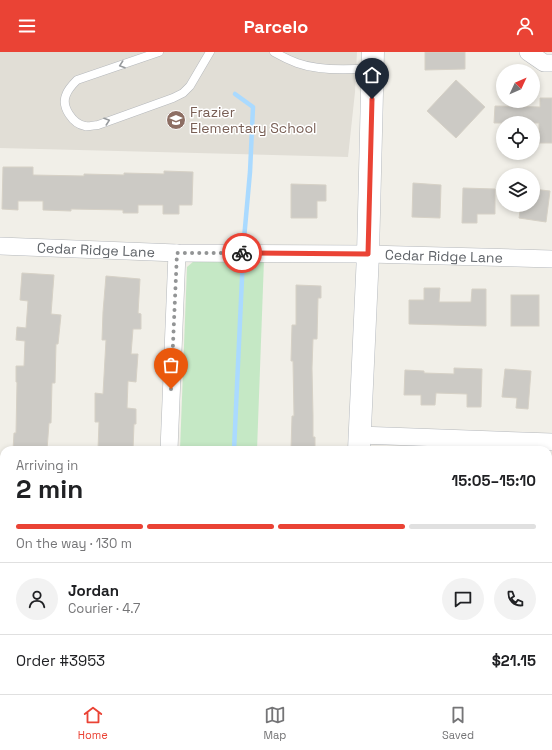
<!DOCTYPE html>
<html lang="en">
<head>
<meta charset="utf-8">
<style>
  body { margin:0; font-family:"Space Grotesk",sans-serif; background:#f2f2f2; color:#202124; height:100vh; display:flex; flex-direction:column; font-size:15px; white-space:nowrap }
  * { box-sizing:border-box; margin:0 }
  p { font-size:13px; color:#757577 }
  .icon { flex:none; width:22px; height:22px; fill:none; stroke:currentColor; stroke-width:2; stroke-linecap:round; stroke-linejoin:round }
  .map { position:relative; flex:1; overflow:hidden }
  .sheet { position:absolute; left:0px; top:394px; width:552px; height:248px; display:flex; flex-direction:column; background:#fff; border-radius:12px 12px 0 0; box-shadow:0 2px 6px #0003 }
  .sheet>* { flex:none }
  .needle { width:26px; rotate:46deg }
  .tools { position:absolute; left:496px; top:12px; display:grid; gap:8px }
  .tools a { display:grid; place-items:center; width:44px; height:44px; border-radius:50%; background:#fff; box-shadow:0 2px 6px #0003; font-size:20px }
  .pin { position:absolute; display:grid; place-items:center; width:34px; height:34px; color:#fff; margin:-41px -17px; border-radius:50% 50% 50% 0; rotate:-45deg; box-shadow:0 0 4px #0007 }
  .pin .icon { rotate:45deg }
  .courier { position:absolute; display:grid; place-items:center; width:40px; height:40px; margin:-20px; border:3px solid #ea4335; border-radius:50%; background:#fff; color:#222; box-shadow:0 1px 5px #0007 }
  .headline em { font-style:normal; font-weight:700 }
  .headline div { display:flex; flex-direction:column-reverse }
  .headline { display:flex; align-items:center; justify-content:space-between; height:68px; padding:0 16px }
  h1 { font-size:26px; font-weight:700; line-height:30px }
  .bar { display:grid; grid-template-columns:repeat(4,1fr); gap:6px 4px; align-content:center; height:48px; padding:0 16px }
  .bar i { height:5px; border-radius:3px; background:#e0e0e0 }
  .bar .on { background:#ea4335 }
  .bar p { grid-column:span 4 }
  .line { display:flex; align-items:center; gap:10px; padding:0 16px; border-top:1px solid #e0e0e0 }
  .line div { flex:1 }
  .round { display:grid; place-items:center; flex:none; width:42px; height:42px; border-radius:21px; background:#f2f2f2 }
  header { display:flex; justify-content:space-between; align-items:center; height:52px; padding:0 16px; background:#ea4335; color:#fff; font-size:18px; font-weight:700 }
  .tabs { display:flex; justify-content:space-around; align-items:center; height:56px; border-top:1px solid #e0e0e0; background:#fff; font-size:11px; color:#757577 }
  .tabs a { display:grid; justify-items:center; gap:2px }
  .tabs .on { color:#ea4335 }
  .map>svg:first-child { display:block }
</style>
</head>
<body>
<header><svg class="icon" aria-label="menu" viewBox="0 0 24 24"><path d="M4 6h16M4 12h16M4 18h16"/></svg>Parcelo<svg class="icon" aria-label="person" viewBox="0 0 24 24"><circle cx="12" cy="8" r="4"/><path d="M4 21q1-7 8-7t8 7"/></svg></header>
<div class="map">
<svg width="552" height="642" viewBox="0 0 552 642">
  <rect width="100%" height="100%" fill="#f1efe8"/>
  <!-- education -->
  <polygon fill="#e1ded6" points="0,0 357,0 355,40 348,105 0,96"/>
  <!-- green -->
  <g fill="#c5e8c5">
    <polygon points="264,208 257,398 180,398 187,215 194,209"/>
    <rect x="171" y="638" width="78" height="4"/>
  </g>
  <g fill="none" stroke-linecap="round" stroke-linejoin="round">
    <!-- stream -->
    <g stroke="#aadaff" stroke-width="4.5">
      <polyline points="235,42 253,55 250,120 243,198"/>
      <polyline points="234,398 243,205"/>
      <polyline points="224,642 224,638"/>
    </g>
  </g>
  <!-- building -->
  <g fill="#cccac5" stroke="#d6d1c6">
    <polygon points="425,0 465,0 465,17 425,18"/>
    <polygon points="456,28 485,55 456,86 427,59"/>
    <polygon points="540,46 552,46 552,91 539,91 539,71 494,71 495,54 540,55"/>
    <polygon points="3,115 33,115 33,123 84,124 84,122 124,123 124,121 164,122 164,119 193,120 192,153 179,153 179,162 163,162 163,153 138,153 138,161 123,161 123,158 71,157 71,159 43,158 43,149 18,149 18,158 2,157"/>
    <polygon points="413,131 441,133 440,166 412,165"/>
    <polygon points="291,132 326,133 326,149 317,149 317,166 291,166"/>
    <polygon points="463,136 495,137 495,162 477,162 477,171 462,171"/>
    <polygon points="533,137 550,139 546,170 519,166 521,153 533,153"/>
    <polygon points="22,221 54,223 51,262 61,263 58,292 56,292 55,331 52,331 51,371 49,371 47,398 13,398 14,381 16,381 17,330 16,330 16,314 24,314 25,289 16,288 17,275 26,276 28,249 20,248"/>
    <polygon points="106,224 140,227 138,261 141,262 141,277 133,277 131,302 138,302 136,330 128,329 127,356 136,357 136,372 134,372 133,398 98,398 99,370 95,370 95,341 103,342 106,288 102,288 103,260"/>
    <polygon points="296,233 321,234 321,246 318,246 317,287 313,287 312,316 313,364 313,385 315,385 315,398 291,398 292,364 294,364 293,309 291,309 292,273 296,273"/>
    <polygon points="424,236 440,236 439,250 471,250 472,237 486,237 486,274 409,272 409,248 424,248"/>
    <rect x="511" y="243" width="28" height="31"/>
    <polygon points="454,316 482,317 481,355 467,355 467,342 436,341 435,353 421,353 421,343 404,343 405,318 424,319 424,321 454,322"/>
    <polygon points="505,317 531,319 528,357 516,356 517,346 502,345"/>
  </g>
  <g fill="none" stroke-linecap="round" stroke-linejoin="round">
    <!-- lane casing -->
    <g stroke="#b5b8bc" stroke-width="9">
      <g id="lane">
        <path d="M159,0L77,28C73,32 68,37 66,43C61,55 73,72 85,74C89,75 94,73 98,73L173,46L183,41L190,34L210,0"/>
        <path d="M274,0C281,4 289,8 297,11C319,19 348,18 372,16"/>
      </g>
    </g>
    <!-- street casing -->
    <g stroke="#b5b8bc" stroke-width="18">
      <g id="street">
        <polyline points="528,0 544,11 552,11"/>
        <path id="s1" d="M0,194L177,201L368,202L552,207"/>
        <polyline points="359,383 552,390"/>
        <polyline points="169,398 177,201"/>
        <polyline points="548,573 552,573"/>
        <polyline points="158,642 158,638"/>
      </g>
    </g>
    <!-- secondary casing -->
    <g stroke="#b6babf" stroke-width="23">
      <g id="secondary">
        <polyline points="359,398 368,202 373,0"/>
        <polyline points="361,638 362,642"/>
      </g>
    </g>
    <!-- lane -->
    <use href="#lane" stroke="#fff" stroke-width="8"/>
    <!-- street -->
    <use href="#street" stroke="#fff" stroke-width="17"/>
    <!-- secondary -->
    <use href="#secondary" stroke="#fff" stroke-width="22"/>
  </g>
  <!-- one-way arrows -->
  <defs><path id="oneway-chevron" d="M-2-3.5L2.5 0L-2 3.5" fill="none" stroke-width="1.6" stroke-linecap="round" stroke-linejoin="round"/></defs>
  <g stroke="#979a9d">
    <use href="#oneway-chevron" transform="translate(122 13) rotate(161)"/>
    <use href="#oneway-chevron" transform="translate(107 69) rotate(-19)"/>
  </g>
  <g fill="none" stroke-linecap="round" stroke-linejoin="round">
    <!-- done -->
    <polyline stroke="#929495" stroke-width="4" stroke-dasharray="0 7.2" points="171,337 177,201 242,201"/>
    <!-- route -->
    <polyline stroke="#ea4335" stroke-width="5" points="242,201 368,202 372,47"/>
  </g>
  <!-- icons -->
  <defs>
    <g id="school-disc" transform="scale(1)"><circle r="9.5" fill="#8d6e63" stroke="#fff"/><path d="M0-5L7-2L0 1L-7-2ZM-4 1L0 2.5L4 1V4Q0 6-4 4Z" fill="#fff"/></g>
  </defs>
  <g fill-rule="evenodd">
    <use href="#school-disc" x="176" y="68"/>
  </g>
  <g text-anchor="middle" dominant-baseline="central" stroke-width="3" stroke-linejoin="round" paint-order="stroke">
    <!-- education labels -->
    <g font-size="14" fill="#785e54" stroke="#fff" text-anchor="start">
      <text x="190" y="60">Frazier<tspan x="190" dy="16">Elementary School</tspan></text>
    </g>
    <!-- street labels -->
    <g font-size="14" fill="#5f6368" stroke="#fff">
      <text stroke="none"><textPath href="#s1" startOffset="96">Cedar Ridge Lane</textPath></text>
      <text stroke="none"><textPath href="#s1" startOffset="444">Cedar Ridge Lane</textPath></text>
    </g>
  </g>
</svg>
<div class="tools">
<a><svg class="needle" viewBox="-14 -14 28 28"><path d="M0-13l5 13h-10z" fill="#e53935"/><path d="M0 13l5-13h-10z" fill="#757577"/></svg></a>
<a><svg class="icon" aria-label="locate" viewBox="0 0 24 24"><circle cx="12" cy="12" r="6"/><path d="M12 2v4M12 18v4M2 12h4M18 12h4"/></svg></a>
<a><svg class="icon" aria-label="layers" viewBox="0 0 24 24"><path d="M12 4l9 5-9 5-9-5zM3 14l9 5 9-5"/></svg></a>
</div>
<div class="pin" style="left:171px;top:337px;background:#ea580c"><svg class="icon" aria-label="bag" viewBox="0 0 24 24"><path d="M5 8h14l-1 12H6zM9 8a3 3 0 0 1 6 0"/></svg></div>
<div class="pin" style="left:372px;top:47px;background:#1f2937"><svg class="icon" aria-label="home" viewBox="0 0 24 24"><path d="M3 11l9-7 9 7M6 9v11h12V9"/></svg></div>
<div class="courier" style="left:242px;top:201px"><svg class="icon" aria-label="bike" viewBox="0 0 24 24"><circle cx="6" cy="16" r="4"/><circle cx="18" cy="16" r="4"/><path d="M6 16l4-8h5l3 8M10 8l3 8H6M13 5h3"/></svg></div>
<section class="sheet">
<div class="headline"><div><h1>2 min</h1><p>Arriving in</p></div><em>15:05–15:10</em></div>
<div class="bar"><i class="on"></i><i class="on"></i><i class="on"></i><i></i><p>On the way · 130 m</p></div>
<div class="line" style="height:72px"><a class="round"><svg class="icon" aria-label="person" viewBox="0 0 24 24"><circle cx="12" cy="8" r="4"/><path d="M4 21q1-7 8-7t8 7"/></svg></a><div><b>Jordan</b><p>Courier · 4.7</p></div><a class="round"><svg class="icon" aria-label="chat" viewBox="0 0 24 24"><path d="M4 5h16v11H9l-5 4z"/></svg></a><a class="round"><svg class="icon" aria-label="phone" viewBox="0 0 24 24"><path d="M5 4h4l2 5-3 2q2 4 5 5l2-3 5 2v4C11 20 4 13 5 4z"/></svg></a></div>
<div class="line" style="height:52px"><div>Order #3953</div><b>$21.15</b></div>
</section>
</div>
<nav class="tabs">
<a class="on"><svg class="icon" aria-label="home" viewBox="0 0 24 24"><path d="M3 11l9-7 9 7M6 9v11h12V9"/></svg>Home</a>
<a><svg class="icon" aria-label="map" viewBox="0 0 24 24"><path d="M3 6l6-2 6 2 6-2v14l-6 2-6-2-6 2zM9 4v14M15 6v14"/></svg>Map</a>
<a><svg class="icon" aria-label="saved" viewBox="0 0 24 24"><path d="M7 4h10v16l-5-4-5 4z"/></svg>Saved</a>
</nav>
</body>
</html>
